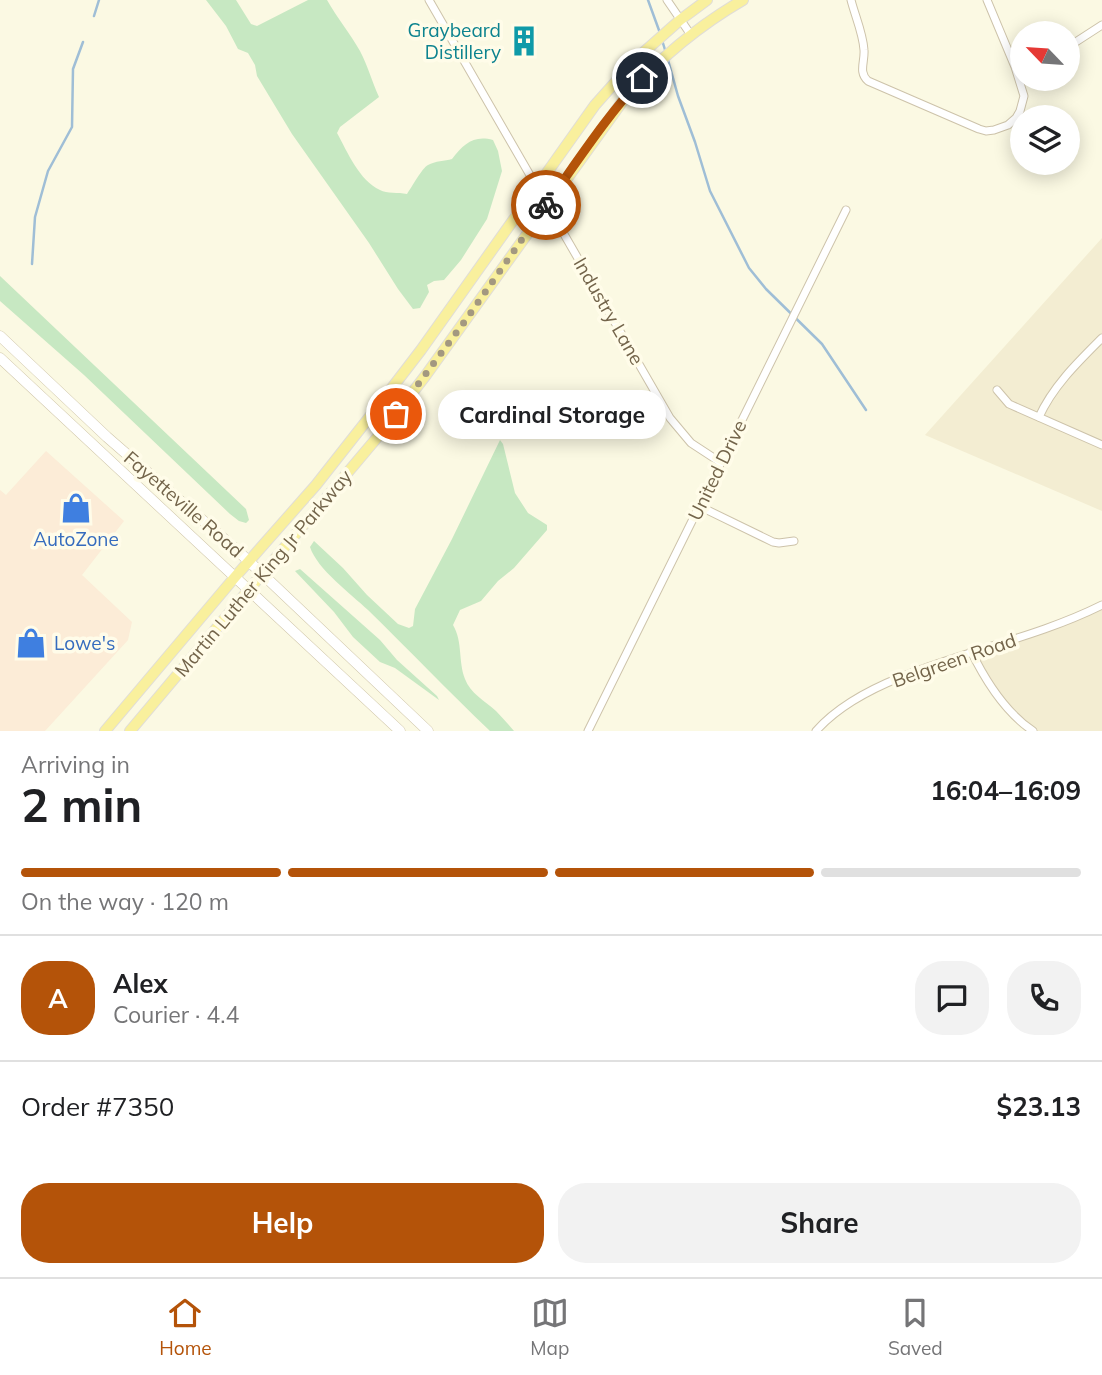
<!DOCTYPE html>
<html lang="en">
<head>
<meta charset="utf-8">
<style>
  body { margin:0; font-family:Mulish,sans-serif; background:#f2f2f2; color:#202124; height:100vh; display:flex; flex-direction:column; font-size:26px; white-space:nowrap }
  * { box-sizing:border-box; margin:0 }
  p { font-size:23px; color:#757577 }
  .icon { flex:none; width:38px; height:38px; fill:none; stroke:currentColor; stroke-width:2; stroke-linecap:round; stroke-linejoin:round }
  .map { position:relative; height:731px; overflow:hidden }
  .sheet { display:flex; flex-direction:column; background:#fff; flex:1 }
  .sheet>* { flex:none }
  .needle { width:46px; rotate:295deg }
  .fabs { position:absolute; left:1010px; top:21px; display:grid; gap:14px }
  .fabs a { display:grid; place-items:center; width:70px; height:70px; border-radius:50%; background:#fff; box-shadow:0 4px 18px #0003; font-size:35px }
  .pin { position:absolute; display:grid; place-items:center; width:60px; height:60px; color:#fff; margin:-30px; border:4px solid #fff; border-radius:50%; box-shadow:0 2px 7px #0007 }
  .courier { position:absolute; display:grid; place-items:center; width:70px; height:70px; margin:-35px; border:5px solid #b45309; border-radius:50%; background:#fff; color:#222; box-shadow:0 2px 9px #0007 }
  .bubble { position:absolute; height:49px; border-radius:24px; background:#fff; box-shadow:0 4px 18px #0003; font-size:23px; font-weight:700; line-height:49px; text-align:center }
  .overview em { font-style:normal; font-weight:700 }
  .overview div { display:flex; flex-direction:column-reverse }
  .overview { display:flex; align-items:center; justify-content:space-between; height:119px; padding:0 21px }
  h1 { font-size:46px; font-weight:700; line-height:52px }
  .bar { display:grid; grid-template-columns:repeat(4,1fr); gap:10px 7px; align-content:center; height:84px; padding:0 21px }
  .bar i { height:9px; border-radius:5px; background:#e0e0e0 }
  .bar .active { background:#b45309 }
  .bar p { grid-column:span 4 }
  .line { display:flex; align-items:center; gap:18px; padding:0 21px; border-top:2px solid #e0e0e0 }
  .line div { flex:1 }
  .round { display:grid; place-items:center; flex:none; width:74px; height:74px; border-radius:28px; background:#f2f2f2 }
  .action { display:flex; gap:14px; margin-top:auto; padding:14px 21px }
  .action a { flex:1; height:80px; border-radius:28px; background:#b45309; color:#fff; font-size:28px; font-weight:700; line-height:80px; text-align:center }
  .action a+a { background:#f2f2f2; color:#202124 }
  .tabs { display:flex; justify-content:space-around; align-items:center; height:98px; border-top:2px solid #e0e0e0; background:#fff; font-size:19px; color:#757577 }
  .tabs a { display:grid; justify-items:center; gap:4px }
  .tabs .active { color:#b45309 }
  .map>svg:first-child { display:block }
</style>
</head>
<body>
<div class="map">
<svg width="1102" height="731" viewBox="0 0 1102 731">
  <rect width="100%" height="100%" fill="#fbf9e3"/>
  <!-- residential -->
  <g fill="#f3edd2">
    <polygon points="1102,238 1102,511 925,435"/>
    <polygon points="1102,602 1102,731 1034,731 1003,702 968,657"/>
  </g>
  <!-- commercial -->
  <polygon fill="#fcecd7" points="46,451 124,521 82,575 132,622 128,640 45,731 0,731 0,490 6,495"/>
  <!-- green -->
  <g fill="#c7e8c2">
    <path d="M206,0H236L251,24L257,26L308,0H327C337,18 350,33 360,51C368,66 372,82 379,97L340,127L337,133C348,153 359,180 380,190C387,194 398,192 407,194C412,187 422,168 428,165C435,161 445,161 452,159C464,144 473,135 493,140L498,151L502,171L487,219L461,260L444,280L434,281L427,285L429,292L420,308L413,309L398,289L369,243L292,134L257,76L255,65L248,53L238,49L226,26Z"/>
    <polygon points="0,276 246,509 249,520 246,523 239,521 230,514 84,375 0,301"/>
    <path d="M500,440L503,444L515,493L528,513L547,525V530L514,568L498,581L481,601L460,610L453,625C463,642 458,661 465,679C470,693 485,701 496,711C502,717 508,724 514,731H490C448,691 409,650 368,610C351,594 317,569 310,547L314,541L343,568L367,595L398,624L409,628L413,626L415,609L452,539Z"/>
    <polygon points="300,569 380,640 397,660 437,696 439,700 395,668 380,662 353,637 334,612 295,571"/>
  </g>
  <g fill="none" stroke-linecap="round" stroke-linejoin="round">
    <!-- stream -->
    <g stroke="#9fbed6" stroke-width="2.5">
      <polyline points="648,0 660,33"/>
      <polyline points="94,16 99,0"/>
      <polyline points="662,40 666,53"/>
      <polyline points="668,60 678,96 695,142 710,191 749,268 766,289 822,344 866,410"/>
      <polyline points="32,264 35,217 48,171 72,127 73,69 83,42"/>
    </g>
    <!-- street casing -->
    <g stroke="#cdc3aa" stroke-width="9">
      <g id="street">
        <polyline points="429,0 670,418 691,443 720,462"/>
        <polyline points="667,0 691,35"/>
        <path d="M851,0C855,16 863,33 864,50C865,62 858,72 868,81L979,129L986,131L994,130L1008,125L1016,118L1020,111L1024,96L1015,67L987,0"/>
        <polyline points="1068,47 1102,25"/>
        <polyline points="997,390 1009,404 1102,445"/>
        <path d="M1039,417C1053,386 1078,362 1102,338"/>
        <polyline points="699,506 773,542 779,543 794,541"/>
        <path d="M971,651C986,682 1005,712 1033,731"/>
        <polyline points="588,731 846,210"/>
        <path d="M816,731C838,706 871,689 901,677C967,650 1038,637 1102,605"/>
      </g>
    </g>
    <!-- secondary casing -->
    <g stroke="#cfc5a8" stroke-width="11">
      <g id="secondary">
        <polyline points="0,336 107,437 238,551 428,731"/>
        <polyline points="0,358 400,731"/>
      </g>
    </g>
    <!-- primary casing -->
    <g stroke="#e0ddd7" stroke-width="12">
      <g id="primary">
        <polyline points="105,731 235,577 316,485 375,410 421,350 595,105 636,59 680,20 707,0"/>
        <path d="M130,731L386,427L426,375L627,95C660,58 700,25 743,0"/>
      </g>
    </g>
    <!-- street -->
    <use href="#street" stroke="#fff" stroke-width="7"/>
    <!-- secondary -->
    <use href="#secondary" stroke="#fff" stroke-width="10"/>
    <!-- primary -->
    <use href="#primary" stroke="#f9f09d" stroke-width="10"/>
  </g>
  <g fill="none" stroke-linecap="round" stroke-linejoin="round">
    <!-- done -->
    <polyline stroke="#a39880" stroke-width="7" stroke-dasharray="0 12.6" points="396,414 465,321 546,205"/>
    <!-- route -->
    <path stroke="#b45309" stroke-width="9" d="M546,205C577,162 606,117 642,78"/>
  </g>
  <!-- icons -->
  <defs>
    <g id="building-bare" transform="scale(2.415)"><path d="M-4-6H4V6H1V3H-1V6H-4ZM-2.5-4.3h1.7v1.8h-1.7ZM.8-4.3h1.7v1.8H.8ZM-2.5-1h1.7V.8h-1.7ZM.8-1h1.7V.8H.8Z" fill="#0f9aa8" stroke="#fffce9" stroke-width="2.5" paint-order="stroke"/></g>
    <g id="shop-bare" transform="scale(2.415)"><path d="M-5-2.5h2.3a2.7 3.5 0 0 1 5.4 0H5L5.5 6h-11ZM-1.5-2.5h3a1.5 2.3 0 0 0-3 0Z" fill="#3f7fe0" stroke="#fffce9" stroke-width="2.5" paint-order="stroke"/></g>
  </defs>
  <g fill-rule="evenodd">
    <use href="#building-bare" x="524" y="41"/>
    <use href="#shop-bare" x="76" y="508"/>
    <use href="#shop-bare" x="31" y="643"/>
  </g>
  <g text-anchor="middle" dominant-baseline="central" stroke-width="7" stroke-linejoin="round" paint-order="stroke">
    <!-- culture labels -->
    <g font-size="19" fill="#0d838f" stroke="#fffce9" text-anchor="end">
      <text x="501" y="30">Graybeard<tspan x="501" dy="22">Distillery</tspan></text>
    </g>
    <!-- street labels -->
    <g font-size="19" fill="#73644a" stroke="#fffce9">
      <text transform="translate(609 311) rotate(60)">Industry Lane</text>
      <text transform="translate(717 470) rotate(-64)">United Drive</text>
      <text transform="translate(184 504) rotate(41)">Fayetteville Road</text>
      <text transform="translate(263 573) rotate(-50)">Martin Luther King Jr Parkway</text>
      <text transform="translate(954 660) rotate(-19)">Belgreen Road</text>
    </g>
    <!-- shop labels -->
    <g font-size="19" fill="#366cbe" stroke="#fffce9">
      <text x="76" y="539">AutoZone</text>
      <text x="54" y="643" text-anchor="start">Lowe's</text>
    </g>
  </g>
</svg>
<div class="fabs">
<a><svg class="needle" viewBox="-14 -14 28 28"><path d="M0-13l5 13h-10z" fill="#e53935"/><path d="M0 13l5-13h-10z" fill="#757577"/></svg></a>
<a><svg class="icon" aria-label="layers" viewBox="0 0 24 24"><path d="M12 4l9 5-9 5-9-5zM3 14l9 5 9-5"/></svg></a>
</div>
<div class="pin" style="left:396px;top:414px;background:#ea580c"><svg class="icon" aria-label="bag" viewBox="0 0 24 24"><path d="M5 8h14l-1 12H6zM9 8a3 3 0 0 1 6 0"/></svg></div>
<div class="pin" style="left:642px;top:78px;background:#1f2937"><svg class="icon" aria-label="home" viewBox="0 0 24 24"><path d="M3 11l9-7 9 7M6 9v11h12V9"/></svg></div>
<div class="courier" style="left:546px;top:205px"><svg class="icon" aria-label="bike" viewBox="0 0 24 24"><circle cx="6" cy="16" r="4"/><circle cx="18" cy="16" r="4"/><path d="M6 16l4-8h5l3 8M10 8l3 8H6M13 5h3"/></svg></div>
<div class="bubble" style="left:438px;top:390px;width:228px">Cardinal Storage</div>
</div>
<section class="sheet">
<div class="overview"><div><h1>2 min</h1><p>Arriving in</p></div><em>16:04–16:09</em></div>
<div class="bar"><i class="active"></i><i class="active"></i><i class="active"></i><i></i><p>On the way · 120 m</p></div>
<div class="line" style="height:126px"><b class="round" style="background:#b45309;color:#fff">A</b><div><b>Alex</b><p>Courier · 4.4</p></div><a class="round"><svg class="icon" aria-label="chat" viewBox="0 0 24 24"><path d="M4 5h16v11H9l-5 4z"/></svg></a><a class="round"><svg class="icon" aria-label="phone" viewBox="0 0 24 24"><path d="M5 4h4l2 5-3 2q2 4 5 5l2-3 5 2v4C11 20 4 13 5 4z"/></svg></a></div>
<div class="line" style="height:91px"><div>Order #7350</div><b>$23.13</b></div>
<div class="action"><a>Help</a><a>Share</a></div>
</section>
<nav class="tabs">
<a class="active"><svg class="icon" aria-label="home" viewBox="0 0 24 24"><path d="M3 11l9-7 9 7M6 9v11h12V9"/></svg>Home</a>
<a><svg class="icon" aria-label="map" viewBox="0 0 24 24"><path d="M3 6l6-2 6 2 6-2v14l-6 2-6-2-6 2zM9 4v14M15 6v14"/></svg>Map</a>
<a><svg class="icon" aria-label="saved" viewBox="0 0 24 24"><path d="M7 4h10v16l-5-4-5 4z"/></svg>Saved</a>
</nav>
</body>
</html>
